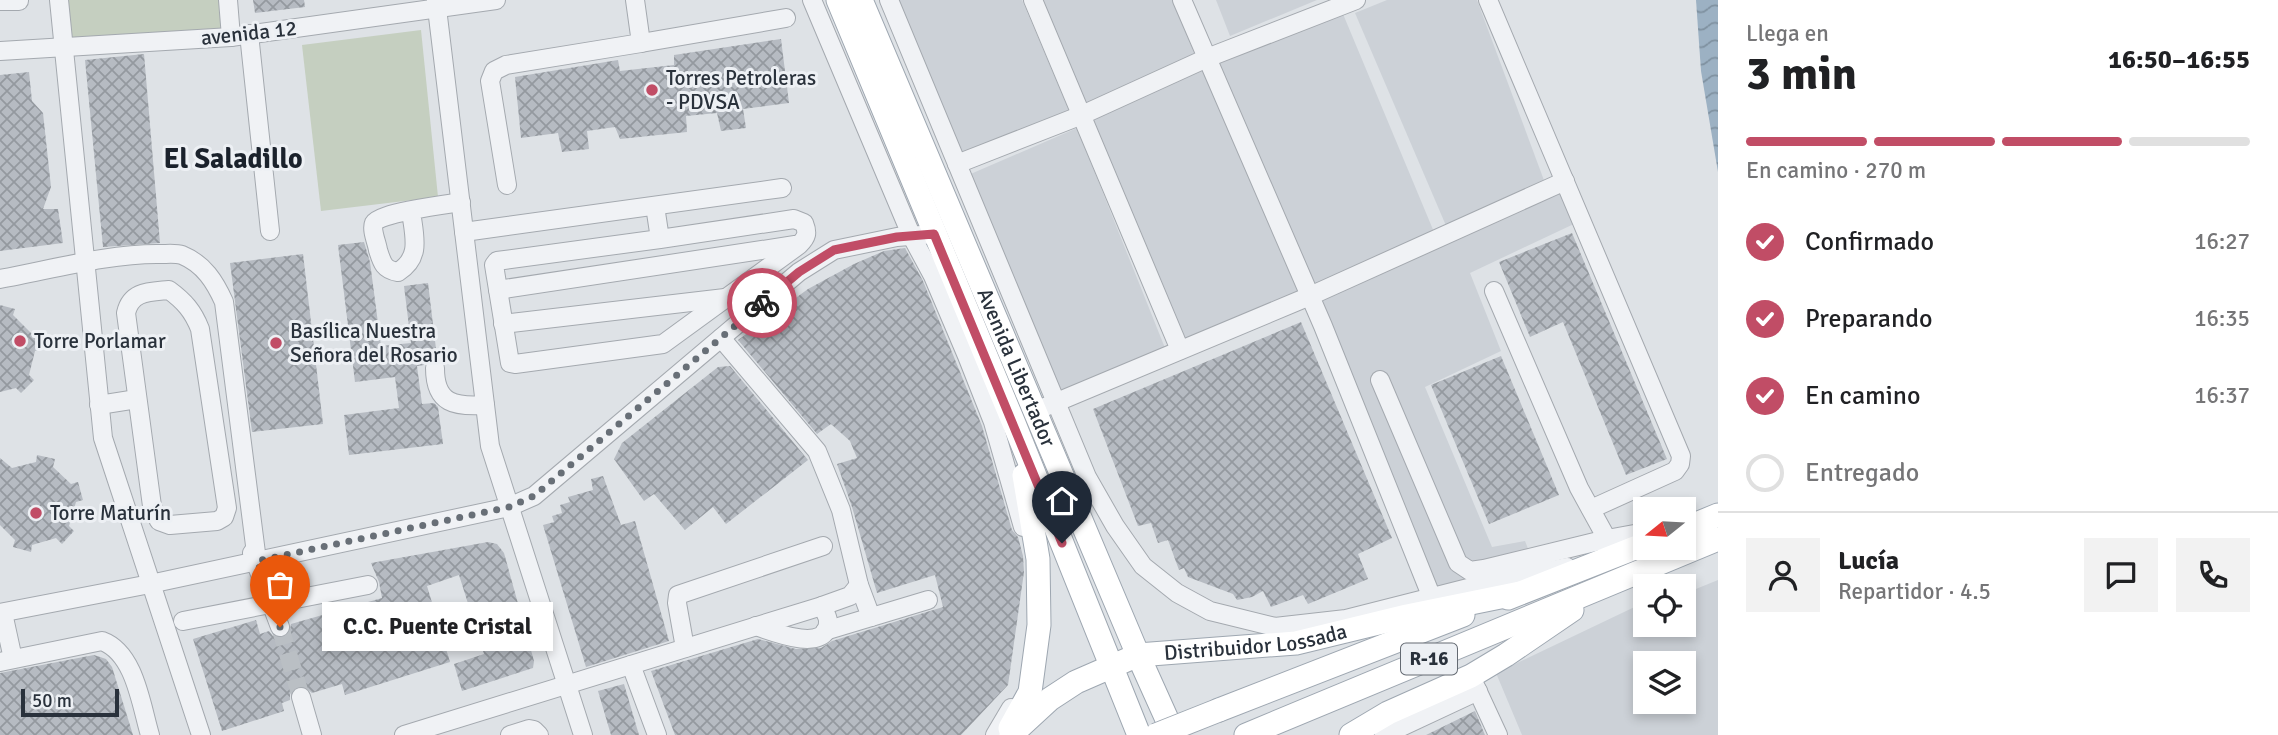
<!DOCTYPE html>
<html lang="es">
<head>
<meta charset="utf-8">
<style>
  body { margin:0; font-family:Signika,sans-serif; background:#f2f2f2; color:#202124; height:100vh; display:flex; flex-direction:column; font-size:26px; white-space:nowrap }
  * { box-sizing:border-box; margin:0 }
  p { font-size:23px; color:#757577 }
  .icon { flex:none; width:38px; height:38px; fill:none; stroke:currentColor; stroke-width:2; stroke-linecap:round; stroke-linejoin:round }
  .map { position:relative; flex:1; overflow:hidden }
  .sheet { display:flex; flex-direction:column; background:#fff; width:560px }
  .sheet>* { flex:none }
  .needle { width:46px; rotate:252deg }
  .fabs { position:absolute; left:1633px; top:497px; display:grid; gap:14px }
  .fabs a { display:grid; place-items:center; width:63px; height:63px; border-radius:0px; background:#fff; box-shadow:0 4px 10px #0003; font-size:35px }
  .scale { position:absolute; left:21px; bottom:18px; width:98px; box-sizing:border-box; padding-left:7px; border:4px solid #29313b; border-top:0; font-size:19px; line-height:24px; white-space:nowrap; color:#29313b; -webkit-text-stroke:5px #edf0f4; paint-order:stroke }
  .pin { position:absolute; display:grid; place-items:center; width:60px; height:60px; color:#fff; margin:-72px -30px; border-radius:50% 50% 50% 0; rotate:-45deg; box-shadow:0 0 7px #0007 }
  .pin .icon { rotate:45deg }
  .courier { position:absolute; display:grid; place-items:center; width:70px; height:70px; margin:-35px; border:5px solid #c14d66; border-radius:50%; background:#fff; color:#222; box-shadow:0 2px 9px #0007 }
  .bubble { position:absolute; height:49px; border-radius:0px; background:#fff; box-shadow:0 4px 10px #0003; font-size:23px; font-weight:700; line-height:49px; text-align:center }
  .head em { font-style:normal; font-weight:700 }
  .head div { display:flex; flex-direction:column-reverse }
  .head { display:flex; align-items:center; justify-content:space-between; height:119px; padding:0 28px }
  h1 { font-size:46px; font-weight:700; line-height:52px }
  .bar { display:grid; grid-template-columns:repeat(4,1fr); gap:10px 7px; align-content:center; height:84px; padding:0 28px }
  .bar i { height:9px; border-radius:5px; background:#e0e0e0 }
  .bar .current { background:#c14d66 }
  .bar p { grid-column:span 4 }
  .line { display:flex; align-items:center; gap:18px; padding:0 28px; border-top:2px solid #e0e0e0 }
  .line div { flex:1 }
  .round { display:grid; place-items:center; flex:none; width:74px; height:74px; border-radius:0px; background:#f2f2f2 }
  ol { padding:0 28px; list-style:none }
  li { display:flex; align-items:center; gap:21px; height:77px }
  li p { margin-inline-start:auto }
  li .icon { padding:7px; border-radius:50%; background:#c14d66; color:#fff; stroke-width:4 }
  li:last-child { color:#757577 }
  li i { width:38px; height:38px; border:4px solid #e0e0e0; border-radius:50% }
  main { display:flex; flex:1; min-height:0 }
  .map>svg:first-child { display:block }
</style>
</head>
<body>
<main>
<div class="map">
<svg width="1718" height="735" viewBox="0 0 1718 735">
  <defs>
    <pattern id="water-waves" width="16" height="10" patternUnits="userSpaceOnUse" patternTransform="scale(1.75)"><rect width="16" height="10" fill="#9cb1c3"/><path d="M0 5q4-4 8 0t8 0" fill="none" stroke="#7f91a0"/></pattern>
    <pattern id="building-cross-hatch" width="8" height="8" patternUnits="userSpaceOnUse" patternTransform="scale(1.75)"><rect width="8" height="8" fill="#b6bbc2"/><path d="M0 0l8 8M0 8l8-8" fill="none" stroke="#94999f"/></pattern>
  </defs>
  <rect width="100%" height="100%" fill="#dee2e6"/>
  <!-- built -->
  <g fill="#ccd1d7" fill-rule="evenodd">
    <polygon points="893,0 1022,0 1069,110 960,155"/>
    <polygon points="1041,0 1172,0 1195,55 1086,103"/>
    <polygon points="1216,0 1317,0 1230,36"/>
    <polygon points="1387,0 1477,0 1545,183 1447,228 1355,13"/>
    <polygon points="1343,14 1434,232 1315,285 1218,64"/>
    <polygon points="1202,69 1298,292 1186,340 1092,120"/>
    <polygon points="1077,128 1165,348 1060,392 966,176"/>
    <polygon points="1562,190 1576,223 1470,273 1501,351 1425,387 1492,547 1525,541 1534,564 1437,589 1319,299"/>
    <path d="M1718,580V735H1522L1496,673L1645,602V625H1684V586H1678L1685,583L1691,591ZM1645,663H1684V702H1645Z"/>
  </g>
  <!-- green -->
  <g fill="#c5cfc0">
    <polygon points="62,0 219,0 221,28 65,40"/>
    <polygon points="421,30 438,197 321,211 302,45"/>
  </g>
  <!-- water -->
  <polygon fill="url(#water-waves)" points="1696,0 1718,0 1718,172 1701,71"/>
  <!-- building -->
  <g fill="url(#building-cross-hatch)">
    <polygon points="253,0 304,0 305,7 255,13"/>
    <polygon points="781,39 789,103 743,109 746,128 721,131 717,113 686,116 687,132 620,139 615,127 587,131 589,149 562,152 558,133 521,138 515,77 618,60 620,71 674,65 674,55"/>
    <polygon points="144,54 160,243 103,247 85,60"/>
    <polygon points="29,72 32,101 43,113 51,187 43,209 58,209 63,243 0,251 0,75"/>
    <polygon points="1572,233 1667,459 1626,475 1563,322 1530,337 1499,262"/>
    <polygon points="364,242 370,262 381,346 411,343 404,286 428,283 437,357 429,358 424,365 417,366 422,404 434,403 438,407 443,444 349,455 344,415 399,408 395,377 355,382 338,245"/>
    <polygon points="905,248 923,281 982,426 1012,530 1018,537 1023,556 1024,572 1008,685 961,735 675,735 651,671 758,639 796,649 821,648 832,641 943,607 935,575 877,593 852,507 837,464 857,458 850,441 831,424 817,434 738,340 808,289 854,264 884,251"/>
    <polygon points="303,254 323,424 252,432 230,263"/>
    <polygon points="0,305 15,309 13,315 31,333 37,331 42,349 35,351 29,375 34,380 21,393 16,388 0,392"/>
    <polygon points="1301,322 1392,538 1358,554 1368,579 1308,604 1303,595 1271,607 1263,591 1252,597 1237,600 1233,594 1188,577 1184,568 1179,570 1168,540 1158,543 1151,523 1138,526 1093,409"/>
    <polygon points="1501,356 1559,495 1489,524 1431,385"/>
    <polygon points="730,366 808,460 726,524 713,507 685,530 654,494 644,501 614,459 622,443 718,367"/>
    <polygon points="37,455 55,459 53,467 71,484 78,482 83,500 76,502 69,526 74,531 62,544 56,538 32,545 31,552 13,547 15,540 0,525 0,458 12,468 36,462"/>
    <polygon points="603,476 621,525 635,521 669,641 586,667 543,525 554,522 552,516 562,513 560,505 570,502 568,497 593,490 591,479"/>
    <polygon points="488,542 497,544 504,553 534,661 533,668 462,691 454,664 484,654 459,575 427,586 450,662 345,695 342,684 312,693 304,686 297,686 290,694 290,700 282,703 284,711 222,731 193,639 256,620 260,634 269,631 273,636 283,638 289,634 291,624 382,598 379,582 371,563"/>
    <polygon points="94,655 106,659 112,667 133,735 0,735 0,673"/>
    <polygon points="624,684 639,735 611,735 598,691"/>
    <polygon points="1475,711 1485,735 1426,735"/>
  </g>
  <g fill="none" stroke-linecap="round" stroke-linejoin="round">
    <!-- minor-tunnel -->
    <polyline stroke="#babfc4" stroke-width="18" stroke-dasharray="18 9" stroke-linecap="butt" points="280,627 301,697"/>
    <!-- minor casing -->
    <g stroke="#a4a9af" stroke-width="20">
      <g id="minor">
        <polyline points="59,0 103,438 201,735"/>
        <polyline points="228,0 231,37"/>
        <polyline points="436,0 490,446 583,735"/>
        <polyline points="812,0 912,237 933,276 967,356 993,422 1023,527"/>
        <polyline points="889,0 1087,477 1115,526 1143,566 1177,593 1210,611 1275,627 1346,619 1480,585 1567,567"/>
        <polyline points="1033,0 1180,350"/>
        <polyline points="1182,0 1323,326 1432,598"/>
        <polyline points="1488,0 1681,456 1680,464 1675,471 1591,509"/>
        <polyline points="0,1 19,1"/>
        <polyline points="249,34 270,231"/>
        <polyline points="641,43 786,18"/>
        <polyline points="0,51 231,37 496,0"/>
        <polyline points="957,164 1082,115 1207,58 1356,0"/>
        <polyline points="507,185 490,81 494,71 506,65 641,43 635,0"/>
        <path d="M655,206L660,239L497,261L494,265L510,363L515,364L663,344L799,245C807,237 808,233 804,223L794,219L660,239"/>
        <path d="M411,211C414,236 422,257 398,272C384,270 382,263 378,250C377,243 371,230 374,223C379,213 448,204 461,202"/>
        <polyline points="464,232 782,188"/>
        <path d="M0,279C50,270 110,253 161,254C167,254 176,253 182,255C204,264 215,282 224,302L257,561"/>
        <path d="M169,290C184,301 193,311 200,329L227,508L224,517L217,521L170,525L159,521L152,506L126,313C131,291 149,292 169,290Z"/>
        <polyline points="498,290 795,245"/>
        <polyline points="1494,291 1579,488 1607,539 1645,532"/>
        <polyline points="503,324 725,298"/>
        <polyline points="721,338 817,451 841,510 859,585 871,617"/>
        <path d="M435,368C435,404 455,407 485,405"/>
        <polyline points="1380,380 1458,563 1470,571 1484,569 1607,539"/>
        <polyline points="99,405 137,399"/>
        <polyline points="1045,407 1310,296 1565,181"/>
        <polyline points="252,553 280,627"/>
        <polyline points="0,613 150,584 509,507 534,496 799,272 834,250 897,237 934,234"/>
        <polyline points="3,613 13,659"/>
        <polyline points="183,621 368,585"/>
        <path d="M756,626C770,631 829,655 828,621C828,617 824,610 822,606"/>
        <polyline points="825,631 928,600"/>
        <polyline points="685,648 677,603 678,595 823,546"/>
        <path d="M0,662L102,641C135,653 141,705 150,735"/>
        <polyline points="631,665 657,735"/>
        <polyline points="1473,681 1498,735"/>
        <polyline points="301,697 312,735"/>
        <polyline points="404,735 822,606 850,596 859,585"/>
        <polyline points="510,735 529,729 534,730 539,735"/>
        <polyline points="995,735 1011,708"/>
        <polyline points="1384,735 1478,691"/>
      </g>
    </g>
    <!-- major casing -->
    <g stroke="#9ea7b1" stroke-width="25">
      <g id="major">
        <polyline points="838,0 1013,421 1139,735"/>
        <path id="s1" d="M861,0L1138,655L1174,735"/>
        <polyline points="1684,529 1718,515"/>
        <polyline points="1508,598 1645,544"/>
        <polyline points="1219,710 1463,615"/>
        <polyline points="1010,728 1030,692 1039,625 1038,559 1024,475"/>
        <path id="s2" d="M1011,735L1050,699L1076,682L1138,655L1296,643L1407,616L1520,593"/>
        <polyline points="1246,735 1718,539"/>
        <polyline points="1351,735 1388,713 1471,676 1506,655 1572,610"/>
      </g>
    </g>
    <!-- minor -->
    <use href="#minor" stroke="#f0f2f5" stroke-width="18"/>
    <!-- major -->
    <use href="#major" stroke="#fff" stroke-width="23"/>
    <!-- major-bridge casing -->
    <g stroke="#9ea7b1" stroke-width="25" stroke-linecap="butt">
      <polyline id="major-bridge" points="1156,735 1219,710"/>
    </g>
    <!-- major-bridge -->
    <use href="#major-bridge" stroke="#fff" stroke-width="23"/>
  </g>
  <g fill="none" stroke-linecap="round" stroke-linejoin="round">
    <!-- done -->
    <polyline stroke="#686f77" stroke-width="7" stroke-dasharray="0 12.6" points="280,627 257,561 509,507 534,496 762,303"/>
    <!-- route -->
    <polyline stroke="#c14d66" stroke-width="9" points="762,303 799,272 834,250 897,237 934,234 1062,543"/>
  </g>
  <!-- markers -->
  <g fill="#c14d66" stroke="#edf0f4" stroke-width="2.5">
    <circle cx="652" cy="90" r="7"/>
    <circle cx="20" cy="341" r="7"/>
    <circle cx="276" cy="343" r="7"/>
    <circle cx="36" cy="513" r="7"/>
  </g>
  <g text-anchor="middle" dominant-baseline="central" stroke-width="6" stroke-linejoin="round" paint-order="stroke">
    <!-- shield labels -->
    <rect fill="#edf0f4" stroke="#646a72" stroke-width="2" x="1401" y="643.5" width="56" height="31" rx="5"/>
    <g font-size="19" font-weight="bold" fill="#29313b">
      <text x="1429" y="659">R-16</text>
    </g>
    <!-- street labels -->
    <g font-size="21" fill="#29313b" stroke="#edf0f4">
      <text transform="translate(249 33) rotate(-6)">avenida 12</text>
      <text stroke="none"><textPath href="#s1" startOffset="399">Avenida Libertador</textPath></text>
      <text stroke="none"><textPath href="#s2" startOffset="270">Distribuidor Lossada</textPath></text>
    </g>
    <!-- poi labels -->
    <g font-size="21" fill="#29313b" stroke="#edf0f4" text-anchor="start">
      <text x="666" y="78">Torres Petroleras<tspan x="666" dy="24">- PDVSA</tspan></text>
      <text x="290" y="331">Basílica Nuestra<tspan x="290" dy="24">Señora del Rosario</tspan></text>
      <text x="34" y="341">Torre Porlamar</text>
      <text x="50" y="513">Torre Maturín</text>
    </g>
    <!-- district labels -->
    <g font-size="28" font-weight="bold" fill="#1b222c" stroke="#edf0f4">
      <text x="233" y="159">El Saladillo</text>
    </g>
  </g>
</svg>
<div class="fabs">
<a><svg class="needle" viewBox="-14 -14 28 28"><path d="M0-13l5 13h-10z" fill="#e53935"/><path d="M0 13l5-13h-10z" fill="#757577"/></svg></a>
<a><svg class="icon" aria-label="locate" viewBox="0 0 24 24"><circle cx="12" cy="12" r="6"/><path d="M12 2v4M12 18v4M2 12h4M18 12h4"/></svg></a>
<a><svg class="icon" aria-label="layers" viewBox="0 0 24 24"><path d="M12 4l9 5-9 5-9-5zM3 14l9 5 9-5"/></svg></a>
</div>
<div class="scale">50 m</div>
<div class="pin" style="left:280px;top:627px;background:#ea580c"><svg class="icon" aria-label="bag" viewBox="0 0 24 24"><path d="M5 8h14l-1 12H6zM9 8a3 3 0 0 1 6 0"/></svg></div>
<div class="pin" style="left:1062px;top:543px;background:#1f2937"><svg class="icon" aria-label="home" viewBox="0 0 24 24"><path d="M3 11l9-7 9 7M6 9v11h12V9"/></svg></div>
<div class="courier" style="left:762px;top:303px"><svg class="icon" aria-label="bike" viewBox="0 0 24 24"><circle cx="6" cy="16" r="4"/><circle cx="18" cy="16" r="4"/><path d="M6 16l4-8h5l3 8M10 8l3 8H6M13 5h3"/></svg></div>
<div class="bubble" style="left:322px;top:602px;width:231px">C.C. Puente Cristal</div>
</div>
<section class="sheet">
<div class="head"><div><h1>3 min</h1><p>Llega en</p></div><em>16:50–16:55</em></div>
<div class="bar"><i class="current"></i><i class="current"></i><i class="current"></i><i></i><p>En camino · 270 m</p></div>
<ol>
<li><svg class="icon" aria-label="check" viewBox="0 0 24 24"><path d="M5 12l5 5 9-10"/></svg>Confirmado<p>16:27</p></li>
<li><svg class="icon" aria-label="check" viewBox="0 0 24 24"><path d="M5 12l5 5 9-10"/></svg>Preparando<p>16:35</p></li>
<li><svg class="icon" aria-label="check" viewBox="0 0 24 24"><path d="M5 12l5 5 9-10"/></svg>En camino<p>16:37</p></li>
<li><i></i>Entregado</li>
</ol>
<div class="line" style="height:126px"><a class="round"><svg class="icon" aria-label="person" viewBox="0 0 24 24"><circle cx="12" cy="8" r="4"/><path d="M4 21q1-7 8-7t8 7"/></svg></a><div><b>Lucía</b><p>Repartidor · 4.5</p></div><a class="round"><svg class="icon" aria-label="chat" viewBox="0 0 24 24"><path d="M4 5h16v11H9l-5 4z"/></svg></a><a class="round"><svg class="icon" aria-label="phone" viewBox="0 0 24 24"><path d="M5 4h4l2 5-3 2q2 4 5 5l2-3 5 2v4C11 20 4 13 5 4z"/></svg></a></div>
</section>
</main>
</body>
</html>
